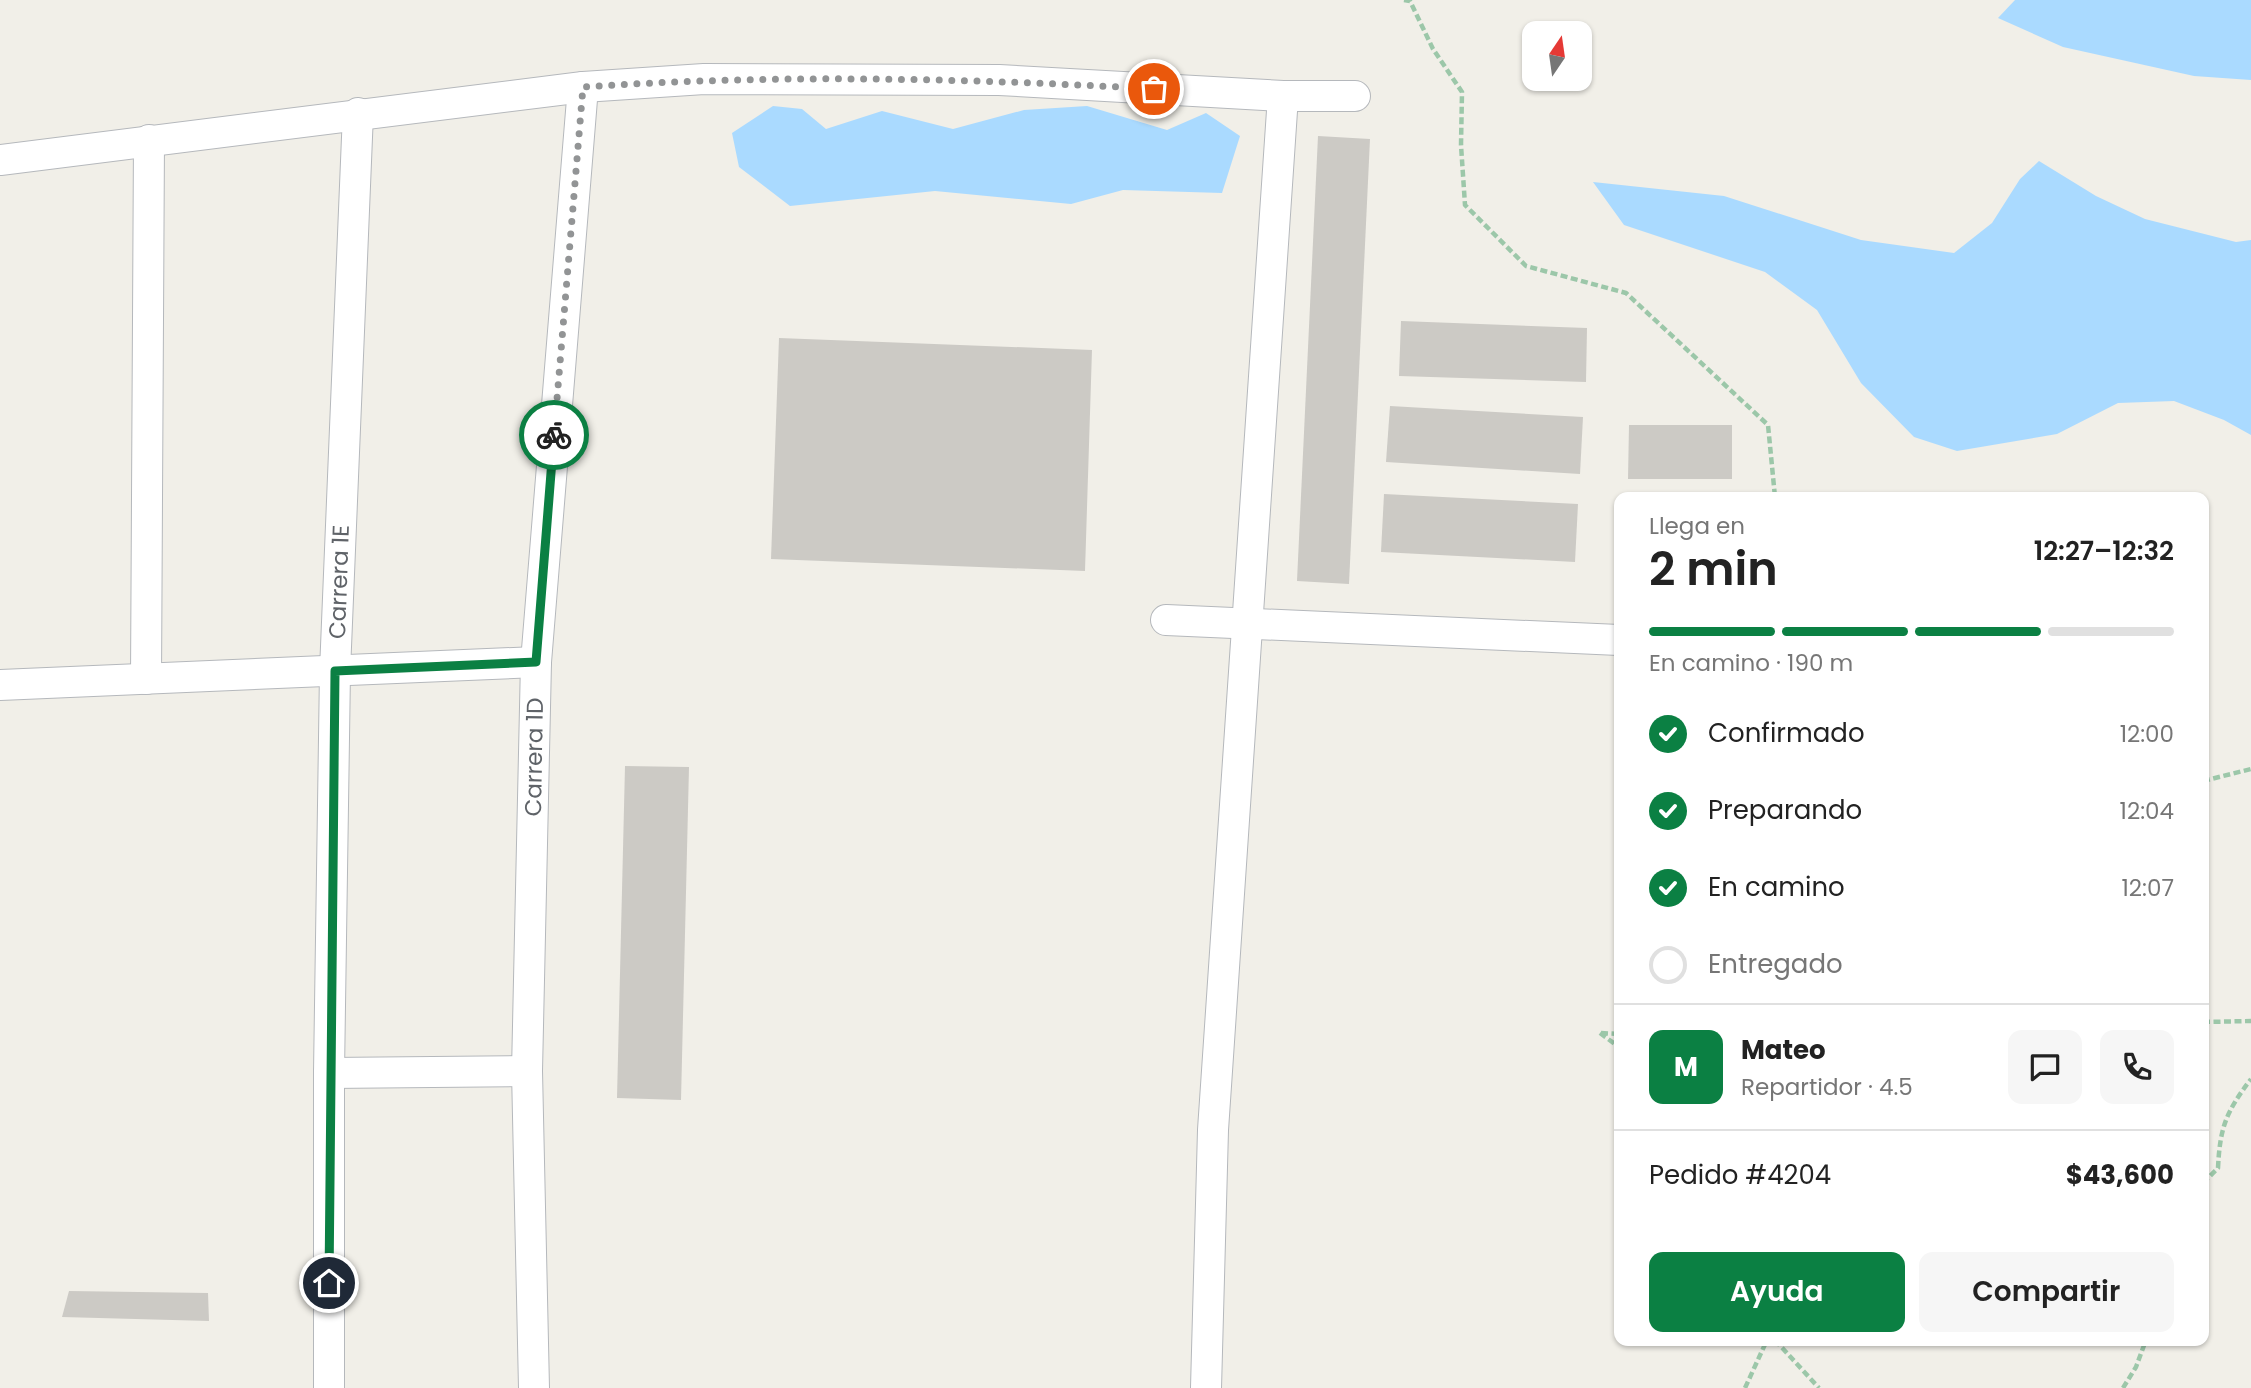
<!DOCTYPE html>
<html lang="es">
<head>
<meta charset="utf-8">
<style>
  body { margin:0; font-family:Poppins,sans-serif; background:#f6f6f6; color:#222; height:100vh; display:flex; flex-direction:column; font-size:26px; white-space:nowrap }
  * { box-sizing:border-box; margin:0 }
  p { font-size:23px; color:#767676 }
  .icon { flex:none; width:38px; height:38px; fill:none; stroke:currentColor; stroke-width:2; stroke-linecap:round; stroke-linejoin:round }
  .map { position:relative; flex:1; overflow:hidden }
  .panel { position:absolute; left:1614px; top:492px; width:595px; height:854px; display:flex; flex-direction:column; background:#fff; border-radius:14px; box-shadow:0 2px 5px #0004 }
  .panel>* { flex:none }
  .needle { width:46px; rotate:13deg }
  .fabs { position:absolute; left:1522px; top:21px; display:grid; gap:14px }
  .fabs a { display:grid; place-items:center; width:70px; height:70px; border-radius:14px; background:#fff; box-shadow:0 2px 5px #0004; font-size:35px }
  .pin { position:absolute; display:grid; place-items:center; width:60px; height:60px; color:#fff; margin:-30px; border:4px solid #fff; border-radius:50%; box-shadow:0 2px 7px #0007 }
  .courier { position:absolute; display:grid; place-items:center; width:70px; height:70px; margin:-35px; border:5px solid #0b8043; border-radius:50%; background:#fff; color:#222; box-shadow:0 2px 9px #0007 }
  .summary em { font-style:normal; font-weight:600 }
  .summary div { display:flex; flex-direction:column-reverse }
  .summary { display:flex; align-items:center; justify-content:space-between; height:119px; padding:0 35px }
  h1 { font-size:46px; font-weight:600; line-height:52px }
  .bar { display:grid; grid-template-columns:repeat(4,1fr); gap:10px 7px; align-content:center; height:84px; padding:0 35px }
  .bar i { height:9px; border-radius:5px; background:#e0e0e0 }
  .bar .active { background:#0b8043 }
  .bar p { grid-column:span 4 }
  .line { display:flex; align-items:center; gap:18px; padding:0 35px; border-top:2px solid #e0e0e0 }
  .line div { flex:1 }
  .round { display:grid; place-items:center; flex:none; width:74px; height:74px; border-radius:14px; background:#f6f6f6 }
  ol { padding:0 35px; list-style:none }
  li { display:flex; align-items:center; gap:21px; height:77px }
  li p { margin-inline-start:auto }
  li .icon { padding:7px; border-radius:50%; background:#0b8043; color:#fff; stroke-width:4 }
  li:last-child { color:#767676 }
  li i { width:38px; height:38px; border:4px solid #e0e0e0; border-radius:50% }
  .button { display:flex; gap:14px; margin-top:auto; padding:14px 35px }
  .button a { flex:1; height:80px; border-radius:14px; background:#0b8043; color:#fff; font-size:28px; font-weight:600; line-height:80px; text-align:center }
  .button a+a { background:#f6f6f6; color:#222 }
  .map>svg:first-child { display:block }
</style>
</head>
<body>
<div class="map">
<svg width="2251" height="1388" viewBox="0 0 2251 1388">
  <rect width="100%" height="100%" fill="#f1efe8"/>
  <!-- water -->
  <g fill="#aadaff">
    <polygon points="2015,0 2251,0 2251,80 2194,76 2063,47 1998,18"/>
    <polygon points="773,106 802,109 826,129 882,111 953,129 1024,110 1087,106 1167,130 1206,113 1240,136 1222,193 1123,190 1071,204 935,191 790,206 739,167 732,133"/>
    <polygon points="2039,161 2096,196 2145,219 2236,242 2251,240 2251,435 2224,420 2174,401 2118,403 2057,434 1957,451 1914,437 1861,383 1817,310 1765,272 1624,225 1593,182 1724,196 1861,240 1954,253 1992,223 2020,179"/>
  </g>
  <!-- building -->
  <g fill="#cccac5">
    <polygon points="1318,136 1370,139 1349,584 1297,581"/>
    <polygon points="1401,321 1587,328 1586,382 1399,376"/>
    <polygon points="779,338 1092,350 1085,571 771,559"/>
    <polygon points="1390,406 1583,417 1580,474 1386,462"/>
    <polygon points="1629,425 1732,425 1732,479 1628,479"/>
    <polygon points="1384,494 1578,504 1575,562 1381,552"/>
    <polygon points="625,766 689,767 681,1100 617,1098"/>
    <polygon points="69,1291 208,1293 209,1321 62,1317"/>
  </g>
  <g fill="none" stroke-linecap="round" stroke-linejoin="round">
    <!-- minor casing -->
    <g stroke="#b5b8bc" stroke-width="32">
      <g id="minor">
        <polyline points="0,160 583,87 704,79 999,80 1283,96 1355,96"/>
        <polyline points="1166,620 1619,640"/>
        <polyline points="146,679 149,140"/>
        <polyline points="0,685 536,662"/>
        <polyline points="329,1073 527,1071"/>
        <polyline points="329,1388 329,1073 335,671 358,113"/>
        <polyline points="534,1388 527,1071 536,662 583,87"/>
        <polyline points="1206,1388 1213,1130 1283,96"/>
      </g>
    </g>
    <!-- path -->
    <g stroke="#9cc7a9" stroke-width="4.5" stroke-dasharray="7 3.5" stroke-linecap="butt">
      <polyline points="1404,0 1410,1 1433,49 1462,92 1461,145 1465,205 1526,266 1626,293 1768,425 1775,497"/>
      <polyline points="2203,781 2251,769"/>
      <polyline points="2203,1022 2251,1021"/>
      <polyline points="1600,1033 1619,1047"/>
      <polyline points="1601,1033 1619,1034"/>
      <path d="M2203,1183L2218,1168C2220,1127 2226,1112 2251,1079"/>
      <polyline points="1775,1340 1819,1388"/>
      <polyline points="1745,1388 1767,1340"/>
      <polyline points="2123,1388 2136,1367 2146,1340"/>
    </g>
    <!-- minor -->
    <use href="#minor" stroke="#fff" stroke-width="30"/>
  </g>
  <g fill="none" stroke-linecap="round" stroke-linejoin="round">
    <!-- done -->
    <path stroke="#929495" stroke-width="7" stroke-dasharray="0 12.6" d="M554,435L583,87C773,74 964,78 1154,89"/>
    <!-- route -->
    <polyline stroke="#0b8043" stroke-width="9" points="329,1283 335,671 536,662 554,435"/>
  </g>
  <g text-anchor="middle" dominant-baseline="central" stroke-width="6" stroke-linejoin="round" paint-order="stroke">
    <!-- street labels -->
    <g font-size="23" fill="#5f6368" stroke="#fff">
      <text transform="translate(339 582) rotate(-88)">Carrera 1E</text>
      <text transform="translate(534 757) rotate(-89)">Carrera 1D</text>
    </g>
  </g>
</svg>
<div class="fabs">
<a><svg class="needle" viewBox="-14 -14 28 28"><path d="M0-13l5 13h-10z" fill="#e53935"/><path d="M0 13l5-13h-10z" fill="#767676"/></svg></a>
</div>
<div class="pin" style="left:1154px;top:89px;background:#ea580c"><svg class="icon" aria-label="bag" viewBox="0 0 24 24"><path d="M5 8h14l-1 12H6zM9 8a3 3 0 0 1 6 0"/></svg></div>
<div class="pin" style="left:329px;top:1283px;background:#1f2937"><svg class="icon" aria-label="home" viewBox="0 0 24 24"><path d="M3 11l9-7 9 7M6 9v11h12V9"/></svg></div>
<div class="courier" style="left:554px;top:435px"><svg class="icon" aria-label="bike" viewBox="0 0 24 24"><circle cx="6" cy="16" r="4"/><circle cx="18" cy="16" r="4"/><path d="M6 16l4-8h5l3 8M10 8l3 8H6M13 5h3"/></svg></div>
<section class="panel">
<div class="summary"><div><h1>2 min</h1><p>Llega en</p></div><em>12:27–12:32</em></div>
<div class="bar"><i class="active"></i><i class="active"></i><i class="active"></i><i></i><p>En camino · 190 m</p></div>
<ol>
<li><svg class="icon" aria-label="check" viewBox="0 0 24 24"><path d="M5 12l5 5 9-10"/></svg>Confirmado<p>12:00</p></li>
<li><svg class="icon" aria-label="check" viewBox="0 0 24 24"><path d="M5 12l5 5 9-10"/></svg>Preparando<p>12:04</p></li>
<li><svg class="icon" aria-label="check" viewBox="0 0 24 24"><path d="M5 12l5 5 9-10"/></svg>En camino<p>12:07</p></li>
<li><i></i>Entregado</li>
</ol>
<div class="line" style="height:126px"><b class="round" style="background:#0b8043;color:#fff">M</b><div><b>Mateo</b><p>Repartidor · 4.5</p></div><a class="round"><svg class="icon" aria-label="chat" viewBox="0 0 24 24"><path d="M4 5h16v11H9l-5 4z"/></svg></a><a class="round"><svg class="icon" aria-label="phone" viewBox="0 0 24 24"><path d="M5 4h4l2 5-3 2q2 4 5 5l2-3 5 2v4C11 20 4 13 5 4z"/></svg></a></div>
<div class="line" style="height:91px"><div>Pedido #4204</div><b>$43,600</b></div>
<div class="button"><a>Ayuda</a><a>Compartir</a></div>
</section>
</div>
</body>
</html>
